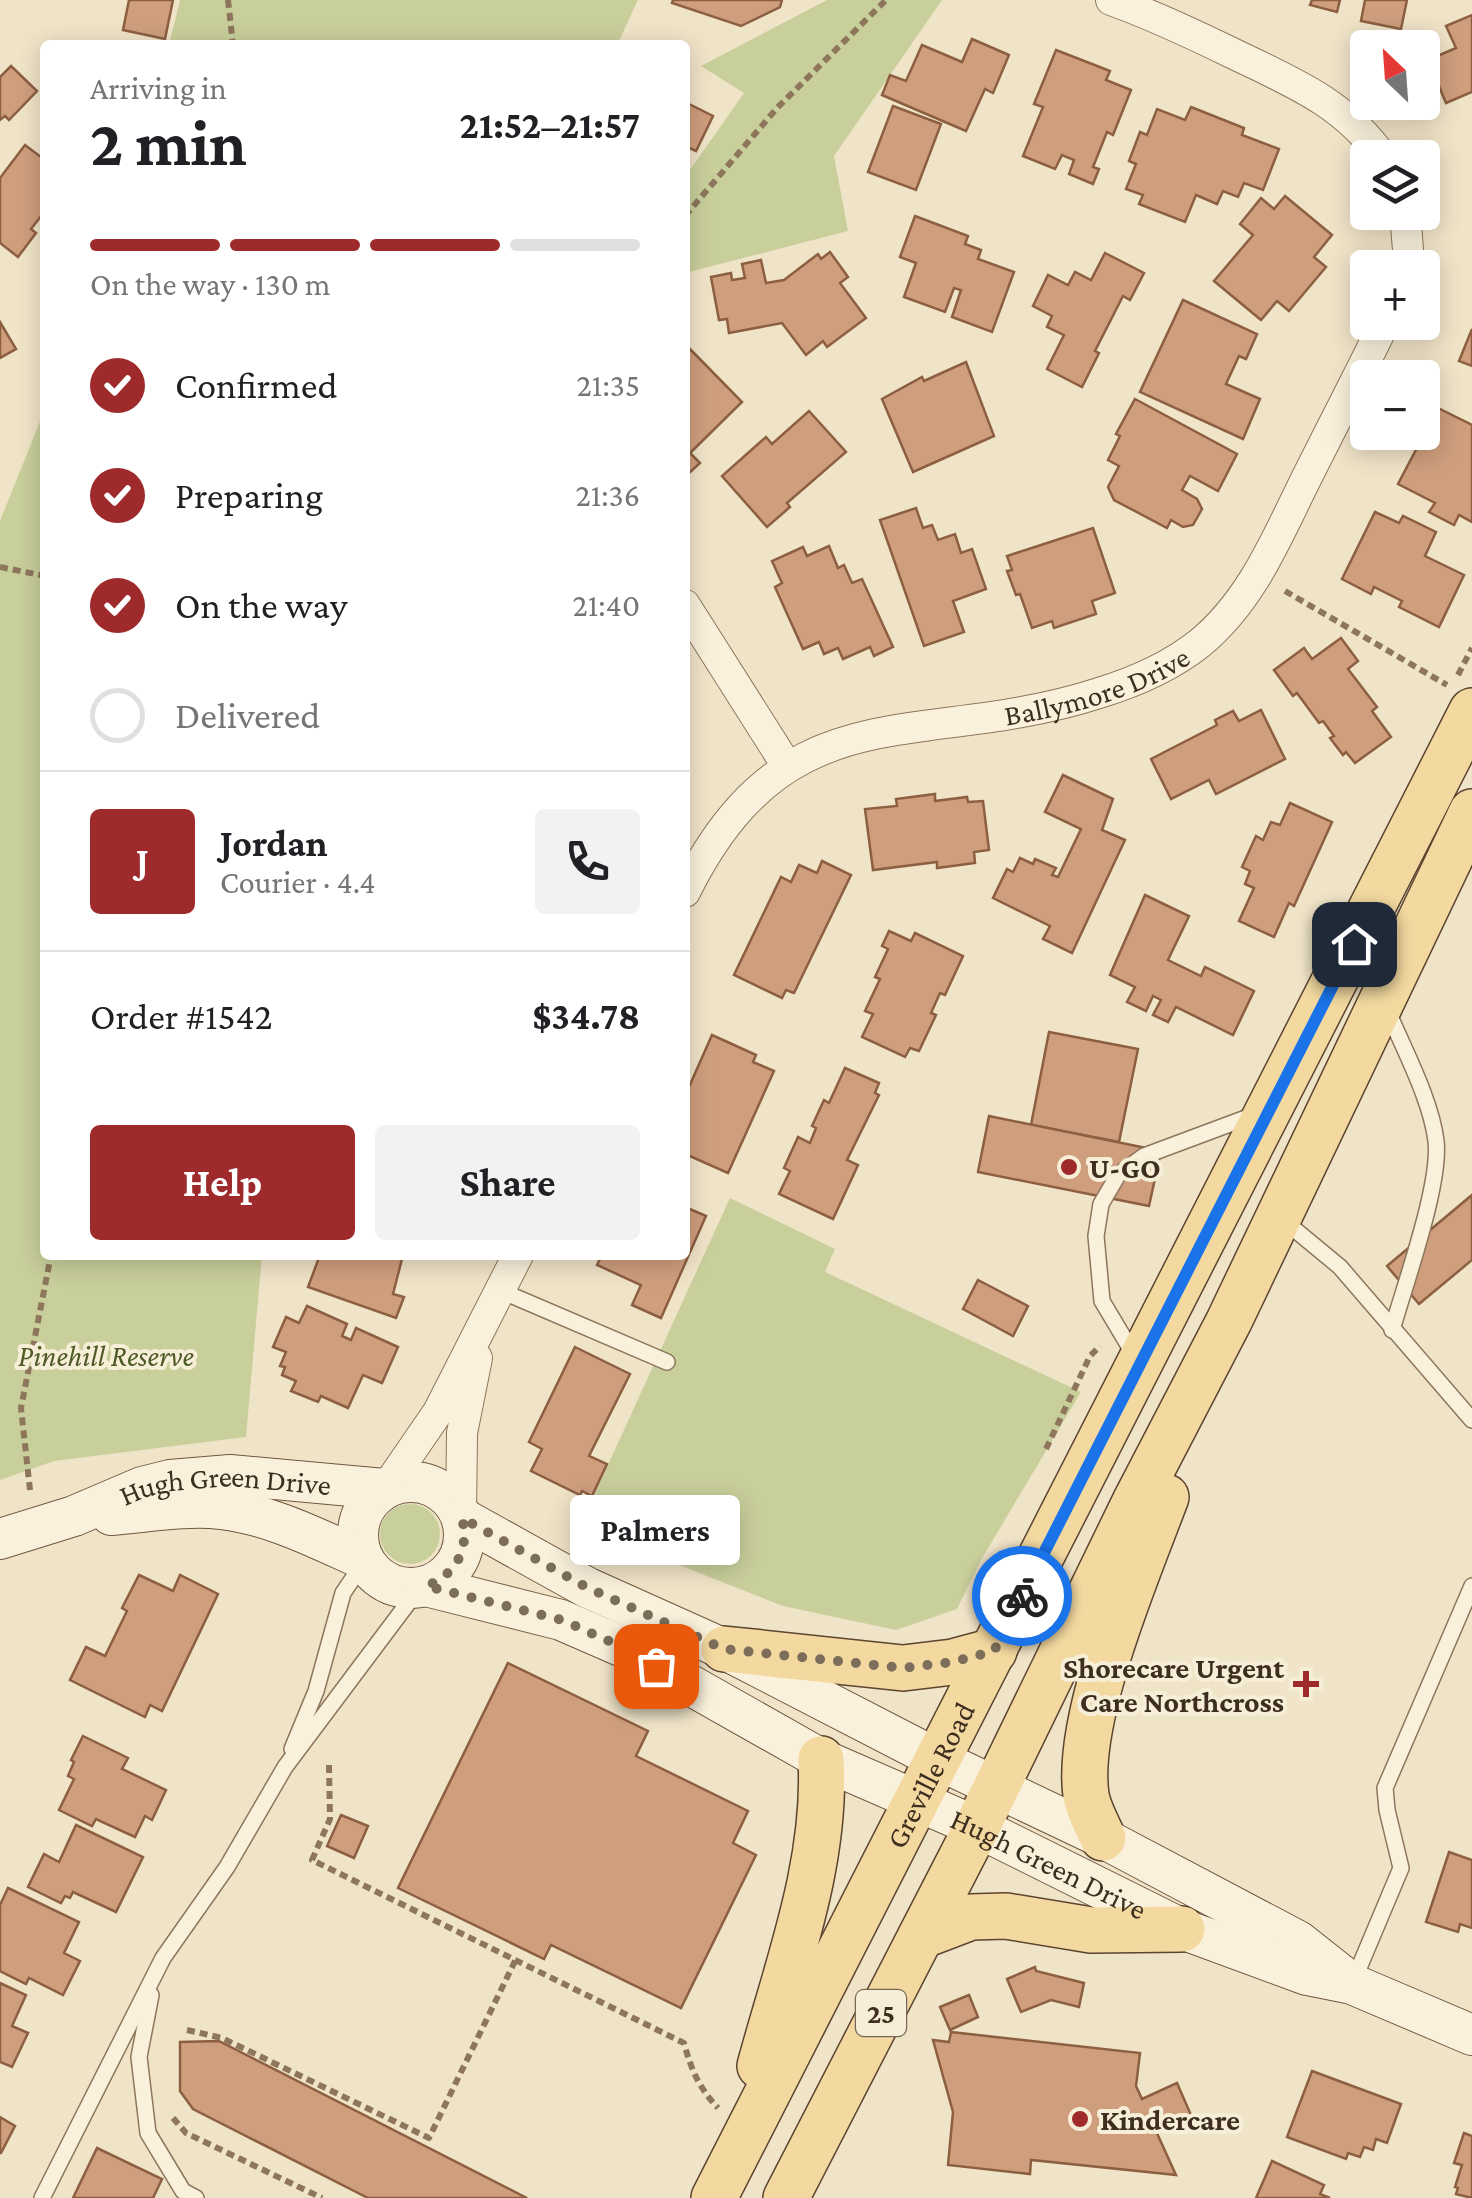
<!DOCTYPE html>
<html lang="en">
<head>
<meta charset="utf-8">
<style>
  body { margin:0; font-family:"Crimson Pro",serif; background:#f2f2f2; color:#202124; height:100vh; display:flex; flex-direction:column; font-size:38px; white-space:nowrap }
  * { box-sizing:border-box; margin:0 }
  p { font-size:32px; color:#757577 }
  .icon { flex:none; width:55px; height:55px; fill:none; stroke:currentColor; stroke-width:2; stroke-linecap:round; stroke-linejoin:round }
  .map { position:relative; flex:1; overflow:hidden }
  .sheet { position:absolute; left:40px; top:40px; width:650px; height:1220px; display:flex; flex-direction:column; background:#fff; border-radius:10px; box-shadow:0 5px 25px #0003 }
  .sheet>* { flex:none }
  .needle { width:65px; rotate:335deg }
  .buttons { position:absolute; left:1350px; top:30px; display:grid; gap:20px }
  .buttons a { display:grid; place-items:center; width:90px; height:90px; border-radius:10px; background:#fff; box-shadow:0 5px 25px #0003; font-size:50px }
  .pin { position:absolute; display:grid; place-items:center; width:85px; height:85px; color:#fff; margin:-42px; border-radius:20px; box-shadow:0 5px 15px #0006 }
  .courier { position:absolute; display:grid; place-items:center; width:100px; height:100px; margin:-50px; border:8px solid #1a73e8; border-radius:50%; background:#fff; color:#222; box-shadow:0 2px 12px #0007 }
  .bubble { position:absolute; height:70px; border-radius:10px; background:#fff; box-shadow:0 5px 25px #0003; font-size:32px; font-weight:700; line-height:70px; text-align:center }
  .summary em { font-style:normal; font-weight:700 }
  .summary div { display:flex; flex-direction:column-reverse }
  .summary { display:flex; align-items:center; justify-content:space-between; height:170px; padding:0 50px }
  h1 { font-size:65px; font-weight:700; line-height:75px }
  .bar { display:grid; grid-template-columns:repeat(4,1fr); gap:15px 10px; align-content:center; height:120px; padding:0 50px }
  .bar i { height:12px; border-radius:8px; background:#e0e0e0 }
  .bar .current { background:#9e2a2b }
  .bar p { grid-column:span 4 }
  .line { display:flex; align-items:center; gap:25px; padding:0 50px; border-top:2px solid #e0e0e0 }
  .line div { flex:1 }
  .round { display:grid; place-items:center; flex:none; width:105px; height:105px; border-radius:10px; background:#f2f2f2 }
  ol { padding:0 50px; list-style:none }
  li { display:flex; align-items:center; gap:30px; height:110px }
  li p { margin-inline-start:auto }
  li .icon { padding:10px; border-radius:50%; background:#9e2a2b; color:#fff; stroke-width:4 }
  li:last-child { color:#757577 }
  li i { width:55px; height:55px; border:5px solid #e0e0e0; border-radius:50% }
  .action { display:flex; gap:20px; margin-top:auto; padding:20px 50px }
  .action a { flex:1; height:115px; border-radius:10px; background:#9e2a2b; color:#fff; font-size:40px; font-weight:700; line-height:115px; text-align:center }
  .action a+a { background:#f2f2f2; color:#202124 }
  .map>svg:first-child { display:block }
</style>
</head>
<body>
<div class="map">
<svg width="1472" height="2198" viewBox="0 0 1472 2198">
  <rect width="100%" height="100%" fill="#f0e4c8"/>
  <!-- green -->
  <g fill="#c9cf9b">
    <polygon points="180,0 638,0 617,45 169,45"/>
    <polygon points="827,0 942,0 834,156 848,231 685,273 685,177 744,93 701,66"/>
    <polygon points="45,409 45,1255 262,1255 246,1437 54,1461 0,1480 0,521"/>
    <polygon points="730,1198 835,1249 825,1272 1081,1392 981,1560 957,1609 896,1630 783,1606 580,1526"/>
    <circle cx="410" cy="1534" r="30"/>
  </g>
  <!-- building -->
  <g fill="#cf9f7d" stroke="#8d5f41" stroke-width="2.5">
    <polygon points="129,0 173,0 165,39 123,30"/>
    <polygon points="673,0 782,0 780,7 741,26 672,3"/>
    <polygon points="1312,0 1340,0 1337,12 1310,5"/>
    <polygon points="1365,0 1407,0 1401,29 1361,21"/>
    <polygon points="1472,15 1472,92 1446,103 1428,60 1456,48 1446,26"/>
    <polygon points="972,39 1009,55 993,93 985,89 966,131 882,95 890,75 906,81 922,45 962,62"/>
    <polygon points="1056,50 1110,71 1106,80 1131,90 1113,135 1107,132 1093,167 1099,169 1093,184 1069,174 1074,160 1062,155 1055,169 1023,156 1043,107 1034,104"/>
    <polygon points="11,66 37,91 9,120 5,116 0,120 0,77"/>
    <polygon points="685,102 713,116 696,151 685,146"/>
    <polygon points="893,106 941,124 916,190 868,172"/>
    <polygon points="1191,107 1244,128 1242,135 1279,149 1263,190 1244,183 1238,197 1223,191 1217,204 1196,195 1185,222 1139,204 1143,195 1126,189 1136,164 1129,161 1140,132 1147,135 1157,109 1185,120"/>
    <polygon points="25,145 45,160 45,211 31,229 36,233 18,257 0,243 0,178"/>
    <polygon points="1285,196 1332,235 1314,257 1326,267 1289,311 1277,301 1261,320 1214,281 1253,235 1240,224 1261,198 1274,209"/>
    <polygon points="915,216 968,236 965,244 981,250 978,259 1014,272 992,332 952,317 961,290 954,288 945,312 904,297 916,263 900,257"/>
    <polygon points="830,252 848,277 840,283 866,318 827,347 823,341 806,355 782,323 729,333 727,319 719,320 711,277 731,273 732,280 745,278 742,264 761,260 766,283 784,280 818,254 821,259"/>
    <polygon points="1105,253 1144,273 1130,300 1123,296 1095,351 1099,353 1082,387 1047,369 1064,335 1047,327 1052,316 1033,306 1048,275 1068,285 1075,272 1091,280"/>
    <polygon points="1183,300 1257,334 1246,359 1239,356 1226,384 1260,399 1243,439 1140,392"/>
    <polygon points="0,322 16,349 0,358"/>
    <polygon points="1472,329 1472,366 1459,361"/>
    <polygon points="689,348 742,402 690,453 700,463 687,475 685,352"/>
    <polygon points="966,362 994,436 913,472 882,399 922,377 924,381"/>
    <polygon points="1135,399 1237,454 1218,491 1190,476 1182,490 1197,499 1202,509 1193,525 1183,527 1171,520 1167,528 1114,500 1108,487 1119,466 1108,460 1120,436 1116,434"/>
    <polygon points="1438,408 1472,425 1472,522 1459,515 1454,525 1429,512 1435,503 1398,484"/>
    <polygon points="809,411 846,452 787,503 790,507 767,527 722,476 766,437 772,444"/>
    <polygon points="916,508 923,528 932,525 938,540 955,534 961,553 972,549 986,589 953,601 964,632 924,646 880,520"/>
    <polygon points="1375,512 1399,523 1403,516 1436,532 1425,556 1464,575 1439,627 1399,607 1402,601 1374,587 1371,594 1342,579"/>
    <polygon points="1093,528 1115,593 1092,601 1096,614 1054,628 1052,621 1032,628 1020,594 1016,595 1007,571 1012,570 1007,556"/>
    <polygon points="829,546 838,568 844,565 852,583 862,579 893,647 874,656 870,647 843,659 838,648 824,654 819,642 803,649 775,587 782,583 772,561 803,547 807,556"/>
    <polygon points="1341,638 1358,661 1348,669 1377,707 1372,711 1391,737 1355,763 1346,752 1343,755 1330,738 1334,736 1323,721 1319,723 1297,693 1293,696 1274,670 1304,648 1312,659"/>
    <polygon points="1261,710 1285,759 1216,794 1209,780 1171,799 1151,759 1217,725 1215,720 1233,711 1239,721"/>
    <polygon points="1063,775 1113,799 1102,830 1125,840 1072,953 1043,939 1050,926 993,898 1007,869 1013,872 1020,858 1033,864 1035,859 1056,868 1052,875 1058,877 1081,829 1045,812"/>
    <polygon points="935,794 935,801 967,797 968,802 983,801 989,850 974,852 975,863 937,868 937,862 873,870 865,809 897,806 896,799"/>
    <polygon points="1290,803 1332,822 1294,906 1289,903 1274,937 1239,921 1254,888 1245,884 1250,871 1242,867 1256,836 1263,840 1271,822 1280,825"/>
    <polygon points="822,861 851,875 794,993 786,990 782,998 734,975 781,877 791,882 799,865 817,873"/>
    <polygon points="1145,895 1189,916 1168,960 1201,976 1205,967 1254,991 1233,1035 1176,1007 1168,1022 1153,1015 1161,1000 1153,996 1146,1011 1127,1002 1135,987 1110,975"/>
    <polygon points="889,931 911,941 915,933 963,956 945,995 940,993 931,1013 936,1015 919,1051 910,1048 905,1057 862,1037 873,1014 865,1011 880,979 875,977 888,949 882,946"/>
    <polygon points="1049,1032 1138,1049 1119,1142 1031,1125"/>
    <polygon points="712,1035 756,1055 753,1062 774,1071 728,1173 685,1154 685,1096"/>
    <polygon points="845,1068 879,1083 875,1093 879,1095 847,1160 858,1165 833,1219 779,1194 790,1171 784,1168 798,1137 810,1143 816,1128 812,1126 824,1100 829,1103"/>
    <polygon points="989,1116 1161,1151 1149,1206 978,1172"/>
    <polygon points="1472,1195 1472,1260 1419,1304 1387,1266"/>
    <polygon points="685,1207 706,1216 661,1318 632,1305 641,1285 597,1265 602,1255 685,1255"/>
    <polygon points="320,1255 403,1255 393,1294 404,1297 396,1318 308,1287"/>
    <polygon points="978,1280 1028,1306 1013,1336 963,1309"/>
    <polygon points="307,1306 347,1324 342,1336 351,1340 356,1328 398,1347 382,1383 363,1375 348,1408 321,1396 318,1402 291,1391 296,1381 282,1375 285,1367 280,1366 286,1352 273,1347 286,1317 299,1323"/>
    <polygon points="575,1347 630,1374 589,1456 607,1464 592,1496 582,1491 580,1495 531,1471 542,1449 529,1442"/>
    <polygon points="139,1575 173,1591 180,1575 218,1594 162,1711 150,1705 145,1717 70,1680 86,1647 105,1656 127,1611 122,1608"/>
    <polygon points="508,1663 648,1731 636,1756 748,1811 733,1843 756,1855 681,2008 551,1945 544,1959 398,1888"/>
    <polygon points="83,1736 128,1758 122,1769 166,1790 152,1820 145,1816 135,1837 96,1819 92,1826 59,1810 74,1779 68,1776 74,1762 71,1760"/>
    <polygon points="341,1815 368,1826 354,1858 327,1846"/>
    <polygon points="76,1825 143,1857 116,1912 73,1892 70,1898 65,1896 61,1903 28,1887 44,1854 59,1862"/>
    <polygon points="1449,1852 1472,1860 1472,1928 1460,1924 1458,1932 1426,1922"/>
    <polygon points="8,1888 79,1922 64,1953 80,1961 63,1995 29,1978 26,1984 0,1971 0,1905"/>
    <polygon points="1035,1967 1036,1971 1084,1983 1079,2007 1051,2000 1021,2012 1007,1979"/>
    <polygon points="0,1983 26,1995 12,2026 28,2033 12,2067 0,2062"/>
    <polygon points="969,1995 978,2017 950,2030 940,2007"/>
    <polygon points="951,2032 1140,2053 1136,2086 1142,2099 1177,2083 1191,2115 1156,2131 1176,2175 1031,2160 1030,2174 948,2165 953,2112 933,2040 949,2042"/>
    <polygon points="219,2041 527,2198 368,2198 193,2109 180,2091 180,2042"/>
    <polygon points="1312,2071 1401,2104 1387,2143 1376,2139 1373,2150 1364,2147 1360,2157 1348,2153 1346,2159 1287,2137"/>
    <polygon points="0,2117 15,2126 1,2153 0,2153"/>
    <polygon points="1464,2133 1472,2136 1472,2198 1456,2194 1458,2188 1455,2187 1462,2165 1454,2163"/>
    <polygon points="97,2148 162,2179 153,2198 73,2198"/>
    <polygon points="1272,2161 1324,2185 1320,2194 1330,2198 1256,2198"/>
  </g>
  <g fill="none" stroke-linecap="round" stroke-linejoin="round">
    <!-- lane casing -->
    <g stroke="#8d765c" stroke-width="18">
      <g id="lane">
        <path d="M1387,1009C1403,1048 1431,1099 1436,1141C1441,1184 1405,1284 1392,1330"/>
        <polyline points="1282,1219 1340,1267 1472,1420"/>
        <polyline points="499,1290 667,1362"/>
        <polyline points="1136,1358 1102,1301 1096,1236 1101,1204 1118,1175 1144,1156 1254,1115"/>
        <polyline points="292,1749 316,1691 343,1593 364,1562"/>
        <polyline points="1353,1982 1401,1868 1387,1810 1385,1788 1472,1586"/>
        <polyline points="151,1995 139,2057 148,2133 183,2191 196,2198"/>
        <polyline points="42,2198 163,1958 227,1867 285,1767 420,1587"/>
      </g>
    </g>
    <!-- street casing -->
    <g stroke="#8d765c" stroke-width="32">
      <g id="street">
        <path d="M1111,0C1153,15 1193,34 1232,53C1290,81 1345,103 1383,158"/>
        <polyline points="1405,212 1408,250 1406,268"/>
        <polyline points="685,605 787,766"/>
        <path id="s1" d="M685,892C788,685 920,751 1099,693C1135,682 1170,667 1200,643C1250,602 1275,542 1303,485C1330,431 1358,377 1385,322"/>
        <polyline points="385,1489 438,1412 518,1255"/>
        <polyline points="461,1516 462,1433 477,1358"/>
      </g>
    </g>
    <!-- secondary casing -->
    <g stroke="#6f573f" stroke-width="42">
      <g id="secondary">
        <circle cx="411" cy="1535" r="53"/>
        <path d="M111,1515C148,1512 185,1505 222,1509C272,1515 318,1539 363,1559"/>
        <polyline points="462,1518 588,1588 724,1649 939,1760 1103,1838 1298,1941 1341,1975"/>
        <path id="s2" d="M0,1539L74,1516L142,1487L170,1480L230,1475L384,1489"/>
        <path id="s3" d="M426,1586L561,1620L623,1647L821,1759L977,1827L1182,1929L1307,1975L1352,1984L1472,2035"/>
      </g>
    </g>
    <!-- primary casing -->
    <g stroke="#5b4430" stroke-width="48">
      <g id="primary">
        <polyline points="724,1649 903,1668 953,1662 994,1651"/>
        <path d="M1103,1838C1097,1825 1088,1809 1086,1795C1075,1718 1138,1572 1166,1497"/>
        <polyline points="921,1936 971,1917 1006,1916 1091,1930 1182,1929"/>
        <path d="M760,2066C787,1966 827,1863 821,1759"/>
        <path id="s4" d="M714,2198L1472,711"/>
        <polyline points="786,2198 977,1827 1136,1500 1229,1321 1472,812"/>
      </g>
    </g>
    <!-- path -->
    <g stroke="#8d765c" stroke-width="6" stroke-dasharray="8 5" stroke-linecap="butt">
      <polyline points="228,0 233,45"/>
      <polyline points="685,216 777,108 886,0"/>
      <polyline points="0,567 45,576"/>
      <polyline points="1285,591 1447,685"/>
      <polyline points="1458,675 1472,648"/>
      <polyline points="1046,1449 1090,1356 1100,1346"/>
      <polyline points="30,1490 21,1408 51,1255"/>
      <path d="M329,1765L330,1819L312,1860L684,2043C691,2069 699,2088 718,2108"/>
      <polyline points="187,2030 222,2038 429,2138 516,1959"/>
      <polyline points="173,2118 186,2133 322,2198"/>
    </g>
    <!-- lane -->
    <use href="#lane" stroke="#faf1dc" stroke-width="15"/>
    <!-- street -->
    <use href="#street" stroke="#faf1dc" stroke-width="30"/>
    <!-- secondary -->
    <use href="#secondary" stroke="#faf1dc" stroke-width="40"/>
    <!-- primary -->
    <use href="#primary" stroke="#f3d9a0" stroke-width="45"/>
  </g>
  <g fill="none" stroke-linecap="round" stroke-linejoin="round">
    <!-- done -->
    <path stroke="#7c6e5b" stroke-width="10" stroke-dasharray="0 18" d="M656,1666L622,1647L562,1620L426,1586C456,1575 470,1549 462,1518L588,1588L724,1649L903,1668L953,1662L994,1651L1022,1596"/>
    <!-- route -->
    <polyline stroke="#1a73e8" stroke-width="12" points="1022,1596 1354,944"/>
  </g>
  <!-- markers -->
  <g fill="#9e2a2b" stroke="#f7eed8" stroke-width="4">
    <circle cx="1069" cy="1167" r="10"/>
    <path d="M1301 1669h10v10h10v10h-10v10h-10v-10h-10v-10h10z"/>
    <circle cx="1080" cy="2119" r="10"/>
  </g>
  <g text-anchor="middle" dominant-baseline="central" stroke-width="8" stroke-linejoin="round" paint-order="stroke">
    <!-- shield labels -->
    <rect fill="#f7eed8" stroke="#756857" stroke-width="2.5" x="856" y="1990" width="50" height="46" rx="8"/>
    <g font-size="28" font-weight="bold" fill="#3d2e20">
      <text x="881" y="2013">25</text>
    </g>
    <!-- street labels -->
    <g font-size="30" fill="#3d2e20" stroke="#f7eed8">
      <text stroke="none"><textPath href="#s1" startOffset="485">Ballymore Drive</textPath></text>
      <text stroke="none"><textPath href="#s2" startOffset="235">Hugh Green Drive</textPath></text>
      <text stroke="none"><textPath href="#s4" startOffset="475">Greville Road</textPath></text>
      <text stroke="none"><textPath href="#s3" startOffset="685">Hugh Green Drive</textPath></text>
    </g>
    <!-- poi labels -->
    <g font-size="30" font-weight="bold" fill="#3d2e20" stroke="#f7eed8" text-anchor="start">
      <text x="1089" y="1167">U-GO</text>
      <text x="1284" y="1667" text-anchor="end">Shorecare Urgent<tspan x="1284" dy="34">Care Northcross</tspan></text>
      <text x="1100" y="2119">Kindercare</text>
    </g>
    <!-- park labels -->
    <g font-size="30" font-style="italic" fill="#4d5a26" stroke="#f7eed8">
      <text x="106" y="1355">Pinehill Reserve</text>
    </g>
  </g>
</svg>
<div class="buttons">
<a><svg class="needle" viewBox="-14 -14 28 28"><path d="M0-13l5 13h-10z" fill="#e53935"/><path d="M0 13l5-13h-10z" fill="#757577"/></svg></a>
<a><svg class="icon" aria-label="layers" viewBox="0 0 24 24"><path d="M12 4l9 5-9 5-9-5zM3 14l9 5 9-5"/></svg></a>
<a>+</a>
<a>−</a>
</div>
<div class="pin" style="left:656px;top:1666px;background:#ea580c"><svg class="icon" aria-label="bag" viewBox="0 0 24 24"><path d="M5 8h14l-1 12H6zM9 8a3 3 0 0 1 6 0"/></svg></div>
<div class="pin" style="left:1354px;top:944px;background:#1f2937"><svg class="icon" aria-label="home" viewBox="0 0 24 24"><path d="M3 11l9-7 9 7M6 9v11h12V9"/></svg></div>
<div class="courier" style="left:1022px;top:1596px"><svg class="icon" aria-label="bike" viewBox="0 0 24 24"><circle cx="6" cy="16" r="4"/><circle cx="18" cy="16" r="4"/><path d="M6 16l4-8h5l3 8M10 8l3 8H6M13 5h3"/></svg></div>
<div class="bubble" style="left:570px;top:1495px;width:170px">Palmers</div>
<section class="sheet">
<div class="summary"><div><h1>2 min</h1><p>Arriving in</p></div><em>21:52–21:57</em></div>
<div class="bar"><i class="current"></i><i class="current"></i><i class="current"></i><i></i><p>On the way · 130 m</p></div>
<ol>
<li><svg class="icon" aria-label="check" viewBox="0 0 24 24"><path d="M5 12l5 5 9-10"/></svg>Confirmed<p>21:35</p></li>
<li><svg class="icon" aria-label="check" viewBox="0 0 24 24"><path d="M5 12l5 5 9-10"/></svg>Preparing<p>21:36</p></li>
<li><svg class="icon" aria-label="check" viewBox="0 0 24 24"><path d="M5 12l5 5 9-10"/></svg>On the way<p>21:40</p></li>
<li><i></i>Delivered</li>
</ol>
<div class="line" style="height:180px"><b class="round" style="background:#9e2a2b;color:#fff">J</b><div><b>Jordan</b><p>Courier · 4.4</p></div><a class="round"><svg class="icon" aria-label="phone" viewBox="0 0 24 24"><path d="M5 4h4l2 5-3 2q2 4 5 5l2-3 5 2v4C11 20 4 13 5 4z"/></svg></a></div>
<div class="line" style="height:130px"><div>Order #1542</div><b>$34.78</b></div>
<div class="action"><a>Help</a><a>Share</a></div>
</section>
</div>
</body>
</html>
